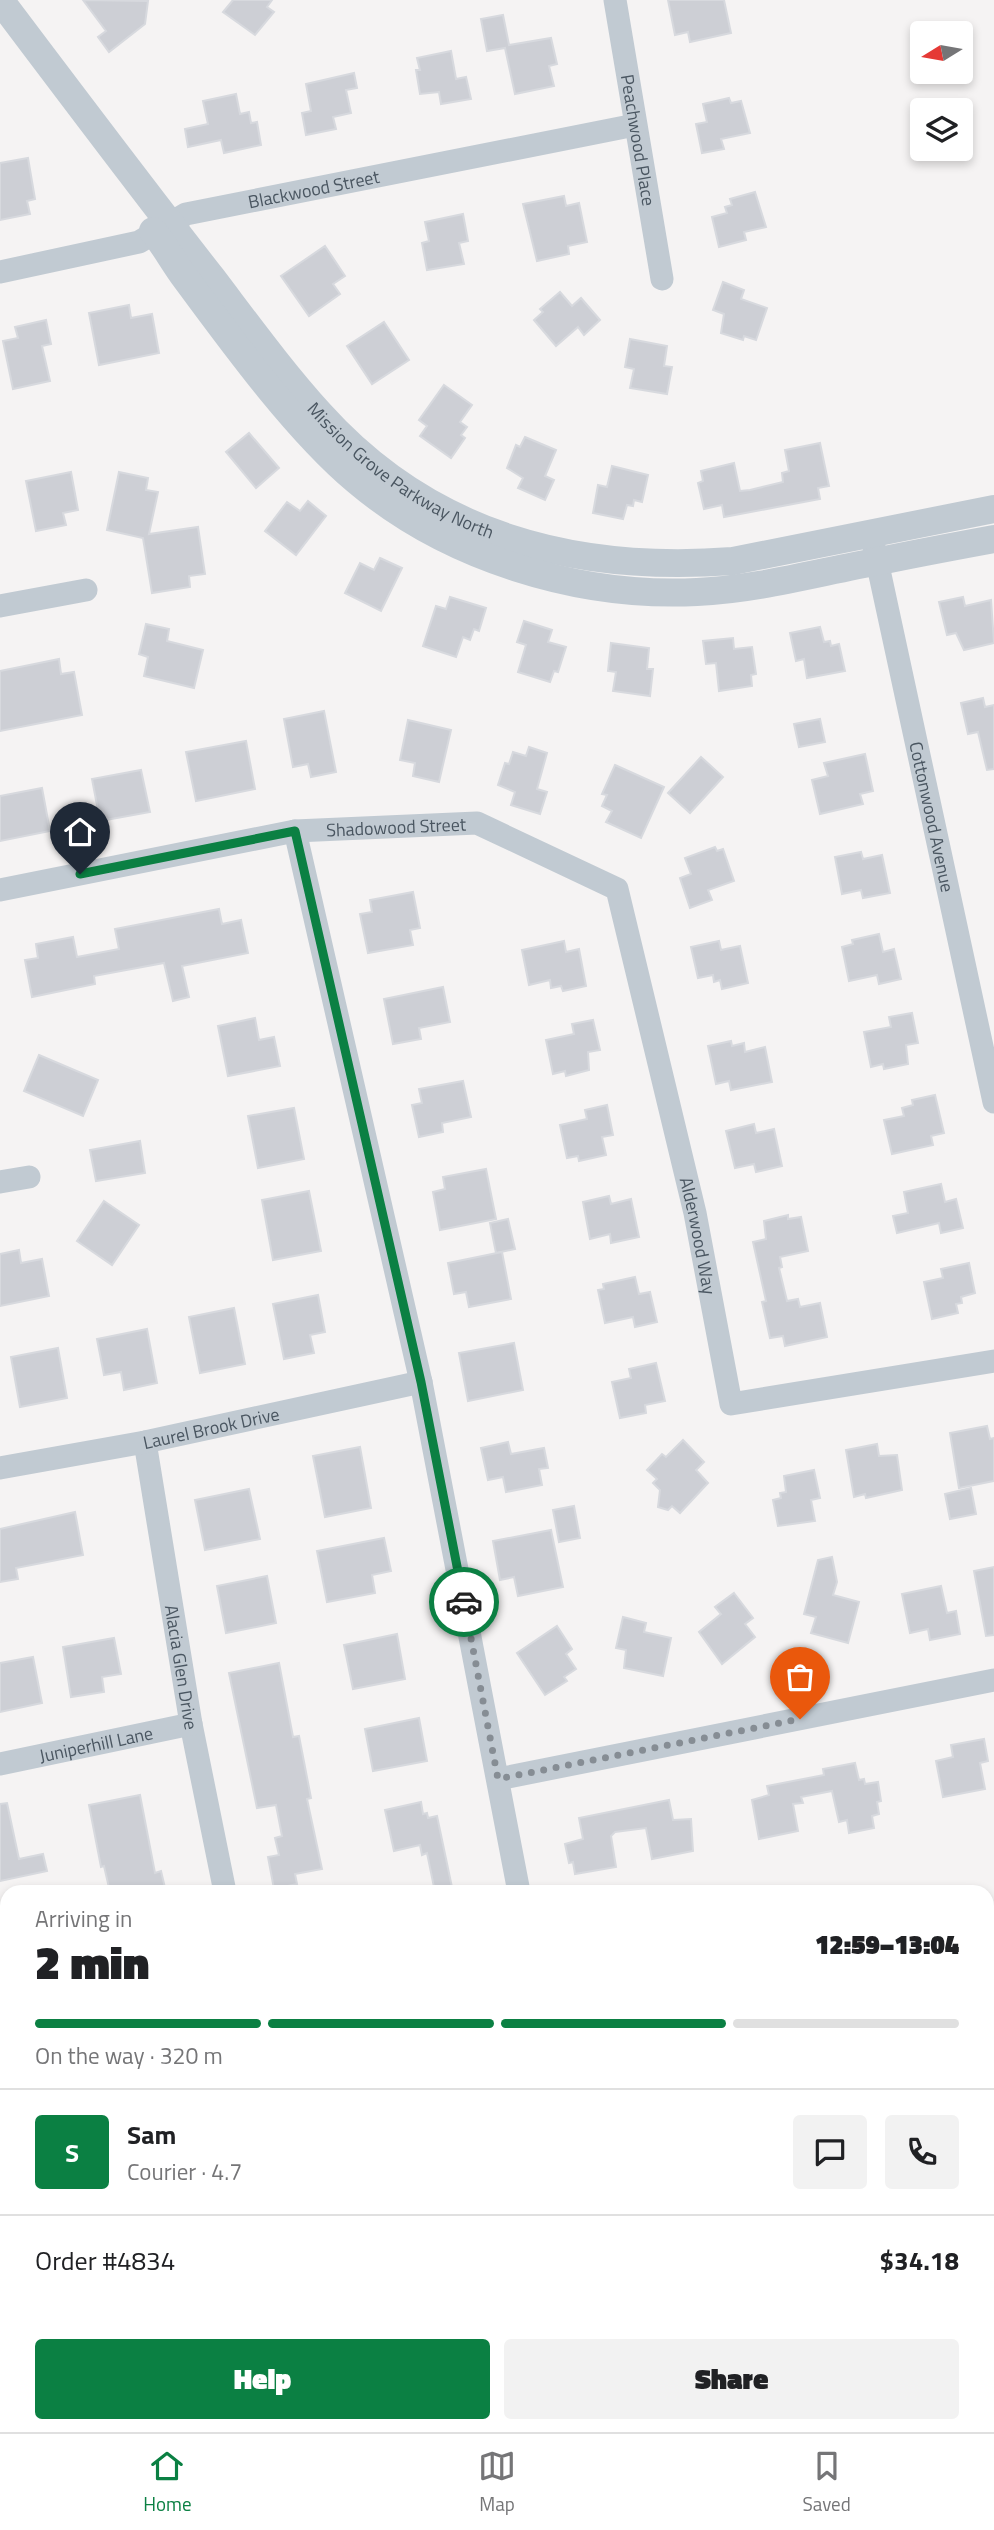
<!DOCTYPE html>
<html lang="en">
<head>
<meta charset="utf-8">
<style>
  body { margin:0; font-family:"Titillium Web",sans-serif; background:#f2f2f2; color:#202124; height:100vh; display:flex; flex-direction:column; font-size:26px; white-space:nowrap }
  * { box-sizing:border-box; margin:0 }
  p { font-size:23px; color:#757577 }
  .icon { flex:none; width:38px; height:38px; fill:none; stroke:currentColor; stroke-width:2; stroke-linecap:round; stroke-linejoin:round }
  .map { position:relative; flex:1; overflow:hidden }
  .details { position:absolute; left:0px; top:1885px; width:994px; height:548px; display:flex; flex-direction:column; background:#fff; border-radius:21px 21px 0 0; box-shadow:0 4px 10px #0003 }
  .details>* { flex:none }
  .needle { width:46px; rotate:259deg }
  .tools { position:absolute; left:910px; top:21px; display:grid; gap:14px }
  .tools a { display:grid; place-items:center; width:63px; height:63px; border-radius:7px; background:#fff; box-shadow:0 4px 10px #0003; font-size:35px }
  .pin { position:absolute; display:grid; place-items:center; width:60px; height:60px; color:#fff; margin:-72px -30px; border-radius:50% 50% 50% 0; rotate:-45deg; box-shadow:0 0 7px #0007 }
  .pin .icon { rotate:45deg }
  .courier { position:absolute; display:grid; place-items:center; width:70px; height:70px; margin:-35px; border:5px solid #0b8043; border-radius:50%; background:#fff; color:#222; box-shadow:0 2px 9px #0007 }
  .headline em { font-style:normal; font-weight:800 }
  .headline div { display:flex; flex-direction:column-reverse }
  .headline { display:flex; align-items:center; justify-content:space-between; height:119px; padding:0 35px }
  h1 { font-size:46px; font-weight:800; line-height:52px }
  .bar { display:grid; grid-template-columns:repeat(4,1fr); gap:10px 7px; align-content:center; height:84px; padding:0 35px }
  .bar i { height:9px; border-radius:5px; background:#e0e0e0 }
  .bar .on { background:#0b8043 }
  .bar p { grid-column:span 4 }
  .line { display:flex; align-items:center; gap:18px; padding:0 35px; border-top:2px solid #e0e0e0 }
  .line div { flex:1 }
  .round { display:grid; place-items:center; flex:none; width:74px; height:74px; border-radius:7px; background:#f2f2f2 }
  .action { display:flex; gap:14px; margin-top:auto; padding:14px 35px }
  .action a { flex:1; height:80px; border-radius:7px; background:#0b8043; color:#fff; font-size:28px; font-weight:800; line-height:80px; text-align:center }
  .action a+a { background:#f2f2f2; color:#202124 }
  .dock { display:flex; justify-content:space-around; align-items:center; height:98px; border-top:2px solid #e0e0e0; background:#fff; font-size:19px; color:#757577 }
  .dock a { display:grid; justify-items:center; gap:4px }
  .dock .on { color:#0b8043 }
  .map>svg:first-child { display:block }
</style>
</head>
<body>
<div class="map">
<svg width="994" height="2432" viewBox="0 0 994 2432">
  <rect width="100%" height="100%" fill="#f5f3f3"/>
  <!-- building -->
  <g fill="#cdcfd5" stroke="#d7d9de" stroke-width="2">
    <polygon points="83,0 148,1 145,24 109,52 98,37 106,31"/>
    <polygon points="233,0 272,0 267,7 274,12 255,35 223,12"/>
    <polygon points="668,0 724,0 731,33 690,42 688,32 675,35"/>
    <polygon points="503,15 509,45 551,38 557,64 549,66 554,86 515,94 505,48 487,51 481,19"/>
    <polygon points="451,51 456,79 466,77 471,99 441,104 439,92 420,94 416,70 420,70 417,58"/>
    <polygon points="354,73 357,88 346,90 351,113 333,117 336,129 306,135 302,113 311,111 306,84"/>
    <polygon points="236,94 240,114 249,112 251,123 257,122 261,145 224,153 221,140 188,147 185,129 208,124 203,101"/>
    <polygon points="729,98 731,103 741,101 750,133 721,139 724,149 702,153 696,124 707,122 703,104"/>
    <polygon points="28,158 35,199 27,201 30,214 0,220 0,163"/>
    <polygon points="755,192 766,227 744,232 746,240 719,247 712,217 727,213 725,207 732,205 730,199"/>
    <polygon points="564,196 566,206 579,203 587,242 568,246 569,254 537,261 523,204"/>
    <polygon points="463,214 468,241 459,243 464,264 427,270 422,243 429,241 425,222"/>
    <polygon points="325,246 345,276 333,284 340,294 309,316 281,276"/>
    <polygon points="723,282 744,290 741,299 767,308 756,340 744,336 743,340 721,333 724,314 713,310"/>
    <polygon points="560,292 572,306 581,298 600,320 584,335 578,327 556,346 534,320 543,312 540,309"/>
    <polygon points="129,305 131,318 152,314 159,353 99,365 89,313"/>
    <polygon points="46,320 51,344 42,346 50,381 13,389 3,341 18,338 15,327"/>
    <polygon points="384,322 409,360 372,384 347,346"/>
    <polygon points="630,339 667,346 664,366 672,367 667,394 630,388 634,369 625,367"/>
    <polygon points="444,385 472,405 460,422 467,427 461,435 465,438 451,458 420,436 427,426 419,420"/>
    <polygon points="249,433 279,468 256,488 226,452"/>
    <polygon points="525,437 556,450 545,476 554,480 545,500 518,488 523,478 507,468 516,445 520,447"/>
    <polygon points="820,443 829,486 818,488 820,499 724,517 722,505 704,509 698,483 703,481 701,471 734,463 740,491 750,490 783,482 782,473 789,471 785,450"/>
    <polygon points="612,466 648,475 642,502 634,500 633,506 627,505 623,519 593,513 598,485 607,487"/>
    <polygon points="71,472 78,510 63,513 66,525 36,531 26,481"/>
    <polygon points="119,472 148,478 146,490 158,492 149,534 198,527 205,574 189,576 190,587 152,593 143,538 107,530"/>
    <polygon points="308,501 326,516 296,555 265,531 287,502 300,511"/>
    <polygon points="380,558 402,568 381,611 345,593 360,563 374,570"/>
    <polygon points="450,597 486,608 479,631 474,629 470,640 463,637 456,657 423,646 436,606 446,609"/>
    <polygon points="963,597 965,606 991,600 994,643 964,650 956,633 947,635 939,602"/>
    <polygon points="524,621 552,630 548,642 566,647 558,672 554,671 550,682 518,672 526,645 517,642"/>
    <polygon points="146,624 169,629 167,641 203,650 194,688 144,676 148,657 139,654"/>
    <polygon points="820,627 824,642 830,641 831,646 839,644 845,671 807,678 804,659 796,661 790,633"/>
    <polygon points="733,638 734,649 752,647 756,674 751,675 752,686 719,691 716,663 706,664 703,641"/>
    <polygon points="611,643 649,648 647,669 653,669 650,696 613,691 616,672 608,671"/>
    <polygon points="59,659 61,674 74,672 82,715 0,731 0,671"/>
    <polygon points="983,698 985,707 994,705 994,769 987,770 978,732 968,734 961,703"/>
    <polygon points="324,711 336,772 311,777 308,764 293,767 284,719"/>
    <polygon points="820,719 825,742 799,747 794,724"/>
    <polygon points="408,720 451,730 439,782 413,776 415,763 400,760"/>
    <polygon points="246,741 255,789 196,801 186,752"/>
    <polygon points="529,747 547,753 537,789 547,792 540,814 511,805 515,792 498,785 505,763 509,764 513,752 526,756"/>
    <polygon points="865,754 873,791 860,794 863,804 820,814 812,780 828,776 824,763"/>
    <polygon points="701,757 723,777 690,813 668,793"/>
    <polygon points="615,765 664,787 641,838 606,822 612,811 602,806 607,795 602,794"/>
    <polygon points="141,770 150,812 100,821 92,779"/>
    <polygon points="42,788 50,831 0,841 0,796"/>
    <polygon points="715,847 717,851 723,849 734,881 708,890 712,900 690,908 680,878 691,874 685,858"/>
    <polygon points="861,852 863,859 882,855 890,893 863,898 861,890 842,894 835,857"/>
    <polygon points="413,892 420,928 410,930 413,945 368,953 360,914 372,912 370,900"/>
    <polygon points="219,909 222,924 241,920 248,953 182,966 189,997 173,1001 164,963 94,976 95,984 32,997 25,960 38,958 36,944 73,937 77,957 119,949 115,929"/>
    <polygon points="879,934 883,952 894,949 901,979 879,984 877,975 849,981 842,947 853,944 852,940"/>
    <polygon points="564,941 566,952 579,949 586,986 563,991 561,986 551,988 550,980 529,985 522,950"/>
    <polygon points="719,941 721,950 740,946 748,983 722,989 720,980 714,982 713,975 698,978 691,947"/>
    <polygon points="443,987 450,1022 419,1028 421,1039 393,1044 384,999"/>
    <polygon points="912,1013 918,1043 906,1045 908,1064 884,1069 883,1064 871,1067 864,1032 891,1027 889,1017"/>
    <polygon points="255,1018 259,1040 274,1037 280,1066 228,1076 218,1026"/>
    <polygon points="593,1020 600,1050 588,1052 589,1070 566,1076 565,1071 553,1074 546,1040 574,1034 572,1024"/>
    <polygon points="731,1041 732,1046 744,1043 745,1052 765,1047 772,1082 731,1090 729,1081 716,1084 708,1046"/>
    <polygon points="39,1055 98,1080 83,1116 24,1091"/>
    <polygon points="463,1081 471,1117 442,1123 443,1132 419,1137 412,1105 422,1103 419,1089"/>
    <polygon points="935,1095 944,1133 931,1136 933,1145 892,1154 884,1120 904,1116 902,1108 913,1105 912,1100"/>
    <polygon points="607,1105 613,1135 602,1137 606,1155 579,1161 578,1156 567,1158 560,1125 587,1119 585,1110"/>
    <polygon points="294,1108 304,1159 258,1168 248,1116"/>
    <polygon points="754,1124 756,1133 774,1129 782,1166 756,1172 754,1164 735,1168 726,1131"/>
    <polygon points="140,1141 145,1173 96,1181 90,1150"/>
    <polygon points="486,1169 496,1219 440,1230 433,1192 445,1189 443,1177"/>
    <polygon points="941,1184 945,1202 956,1199 963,1228 941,1233 939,1223 897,1233 893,1216 908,1213 904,1192"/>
    <polygon points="309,1191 321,1251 273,1260 262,1200"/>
    <polygon points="609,1196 611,1204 631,1199 639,1237 611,1243 610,1234 590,1239 583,1202"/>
    <polygon points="104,1201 139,1225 112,1265 77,1241"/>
    <polygon points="788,1215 788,1219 801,1217 808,1251 780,1257 782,1267 779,1268 787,1301 798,1299 800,1307 820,1303 827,1337 785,1346 783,1336 770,1338 762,1302 766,1301 753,1242 766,1239 764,1221"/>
    <polygon points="508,1219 515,1249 496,1253 490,1223"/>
    <polygon points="19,1250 21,1263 42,1259 49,1296 0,1306 0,1254"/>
    <polygon points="502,1252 511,1299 469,1307 466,1292 454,1294 448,1263"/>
    <polygon points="969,1263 975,1293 961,1297 962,1303 956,1304 958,1313 932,1319 924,1282 943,1278 941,1269"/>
    <polygon points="635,1277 639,1294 650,1292 657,1322 635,1327 633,1317 605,1323 598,1290 604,1289 603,1284"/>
    <polygon points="318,1295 325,1332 310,1335 314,1353 284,1359 273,1304"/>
    <polygon points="234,1308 245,1364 200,1373 189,1317"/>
    <polygon points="147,1329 157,1383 124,1390 121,1372 104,1375 97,1339"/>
    <polygon points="514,1343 523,1390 468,1401 459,1353"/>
    <polygon points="58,1348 67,1398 20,1407 11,1357"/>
    <polygon points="656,1363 665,1401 645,1405 646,1413 620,1418 612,1382 631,1378 629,1369"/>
    <polygon points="987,1426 990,1439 994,1438 994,1481 959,1488 950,1433"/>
    <polygon points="683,1440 704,1462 696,1470 708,1483 680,1513 672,1506 668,1510 658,1507 660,1490 653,1483 657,1479 647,1470 662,1454 666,1457"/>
    <polygon points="508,1442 511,1454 544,1448 548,1468 539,1469 542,1485 506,1492 503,1477 488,1480 481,1448"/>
    <polygon points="877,1444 879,1456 897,1455 902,1490 866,1498 865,1494 854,1497 846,1450"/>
    <polygon points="360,1447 371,1508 325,1517 313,1456"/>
    <polygon points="814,1470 820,1498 811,1500 815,1521 778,1526 773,1500 781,1498 780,1493 786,1492 784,1476"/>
    <polygon points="971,1488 976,1514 950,1519 945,1494"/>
    <polygon points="249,1489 260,1539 205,1550 195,1500"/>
    <polygon points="574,1506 580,1538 559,1542 553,1510"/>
    <polygon points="75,1512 83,1555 16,1568 18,1579 0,1582 0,1529"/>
    <polygon points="551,1530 563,1587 518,1596 514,1577 500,1580 493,1541"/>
    <polygon points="384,1538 391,1571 372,1575 375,1593 327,1602 317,1551"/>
    <polygon points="832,1557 837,1582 833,1595 859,1602 848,1643 811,1633 816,1617 804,1614 818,1560"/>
    <polygon points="994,1567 994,1635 986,1636 974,1571"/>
    <polygon points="267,1576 276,1623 226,1633 217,1586"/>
    <polygon points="941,1586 947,1613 956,1611 960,1634 930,1640 928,1629 910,1633 902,1594"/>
    <polygon points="734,1593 753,1618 745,1624 755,1637 722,1664 699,1632 721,1614 715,1607"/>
    <polygon points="623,1617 646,1623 644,1632 671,1638 663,1676 624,1668 626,1650 616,1648"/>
    <polygon points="557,1626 572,1649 566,1654 576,1669 564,1677 567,1681 545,1695 517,1653"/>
    <polygon points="397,1634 405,1679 353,1689 344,1645"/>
    <polygon points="114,1638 121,1674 102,1677 104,1692 71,1697 63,1647"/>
    <polygon points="33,1657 42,1703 0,1712 0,1663"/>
    <polygon points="279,1663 293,1737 299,1736 311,1798 307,1799 322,1869 295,1874 297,1884 274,1889 268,1857 279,1855 275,1838 282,1836 276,1805 257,1808 229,1673"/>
    <polygon points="419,1718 427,1761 373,1771 365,1729"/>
    <polygon points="984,1739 988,1761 980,1763 985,1789 943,1797 936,1761 953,1757 951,1745"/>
    <polygon points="855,1763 859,1780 864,1779 865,1784 878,1782 881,1801 877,1802 879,1814 872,1816 874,1828 849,1833 847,1820 839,1822 832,1791 801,1797 803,1803 793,1804 798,1831 759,1839 752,1800 769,1795 767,1786 824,1775 823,1769"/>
    <polygon points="140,1795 155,1873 161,1871 166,1892 110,1892 104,1866 101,1867 89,1805"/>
    <polygon points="669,1800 673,1820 691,1819 693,1851 652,1859 646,1828 615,1832 611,1836 616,1867 575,1874 573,1862 569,1863 565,1844 583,1839 579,1818"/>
    <polygon points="421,1802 423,1814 427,1813 428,1818 437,1816 453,1892 435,1892 427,1853 422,1855 420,1845 394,1851 385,1810"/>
    <polygon points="7,1803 19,1859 43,1854 47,1871 0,1881 0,1804"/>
  </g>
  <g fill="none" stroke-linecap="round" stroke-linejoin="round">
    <!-- minor -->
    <g stroke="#c1cad2" stroke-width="23">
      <path id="s1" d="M615,0L662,279"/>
      <path id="s2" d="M0,272L139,242L186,214L635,125"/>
      <path id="s3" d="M874,547L994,1102"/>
      <polyline points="0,606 86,590"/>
      <polyline points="295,831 421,1382 519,1892"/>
      <path id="s4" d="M0,890L295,831L477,823L617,889L695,1213L731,1404L994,1361"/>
      <polyline points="0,1182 29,1177"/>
      <path id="s5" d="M145,1442L191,1724L225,1892"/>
      <path id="s6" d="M0,1468L145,1442L421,1382"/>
      <path id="s7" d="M0,1764L191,1724"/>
      <polyline points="498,1779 994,1680"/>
      <polyline points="0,2230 7,2261"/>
      <polyline points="42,2426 43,2432"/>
      <polyline points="336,2426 337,2432"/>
      <polyline points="625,2426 627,2432"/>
      <polyline points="952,2426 954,2432"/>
    </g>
    <!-- tertiary -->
    <g stroke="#c1cad2" stroke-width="28">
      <path id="s8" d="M0,0C70,93 140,186 212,278C247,324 281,371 320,414C430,536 574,573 733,561L994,509"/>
      <path d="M153,231C164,245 173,261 183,275C231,340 296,430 357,481C448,558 578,598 697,592C759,589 819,572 880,561C918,553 956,546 994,539"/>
    </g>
  </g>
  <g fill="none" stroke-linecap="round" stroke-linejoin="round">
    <!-- done -->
    <polyline stroke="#868d94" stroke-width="7" stroke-dasharray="0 12.6" points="464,1602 498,1779 800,1719"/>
    <!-- route -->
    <polyline stroke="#0b8043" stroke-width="9" points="80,874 295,831 421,1382 464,1602"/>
  </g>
  <g text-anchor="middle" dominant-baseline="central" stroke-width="7" stroke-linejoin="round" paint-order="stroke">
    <!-- street labels -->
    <g font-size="18" fill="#4a5661" stroke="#fff">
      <text stroke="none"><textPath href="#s1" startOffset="142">Peachwood Place</textPath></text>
      <text stroke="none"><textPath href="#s2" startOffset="327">Blackwood Street</textPath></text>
      <text stroke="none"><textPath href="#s8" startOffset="623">Mission Grove Parkway North</textPath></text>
      <text stroke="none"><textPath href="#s3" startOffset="276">Cottonwood Avenue</textPath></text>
      <text stroke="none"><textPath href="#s4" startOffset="402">Shadowood Street</textPath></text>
      <text stroke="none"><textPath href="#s4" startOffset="994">Alderwood Way</textPath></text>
      <text stroke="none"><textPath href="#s6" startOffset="215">Laurel Brook Drive</textPath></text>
      <text stroke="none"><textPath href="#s5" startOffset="228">Alacia Glen Drive</textPath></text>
      <text stroke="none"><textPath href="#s7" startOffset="98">Juniperhill Lane</textPath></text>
    </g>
  </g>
</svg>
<div class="tools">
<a><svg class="needle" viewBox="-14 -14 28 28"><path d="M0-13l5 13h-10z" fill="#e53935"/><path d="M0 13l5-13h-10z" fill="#757577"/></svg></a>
<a><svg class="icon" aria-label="layers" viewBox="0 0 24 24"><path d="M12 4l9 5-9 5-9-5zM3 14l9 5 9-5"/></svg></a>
</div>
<div class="pin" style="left:800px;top:1719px;background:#ea580c"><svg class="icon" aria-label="bag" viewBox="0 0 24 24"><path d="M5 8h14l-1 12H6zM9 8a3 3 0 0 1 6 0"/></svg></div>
<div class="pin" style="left:80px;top:874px;background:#1f2937"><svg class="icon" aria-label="home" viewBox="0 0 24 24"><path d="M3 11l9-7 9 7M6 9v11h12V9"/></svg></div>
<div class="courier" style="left:464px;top:1602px"><svg class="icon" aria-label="car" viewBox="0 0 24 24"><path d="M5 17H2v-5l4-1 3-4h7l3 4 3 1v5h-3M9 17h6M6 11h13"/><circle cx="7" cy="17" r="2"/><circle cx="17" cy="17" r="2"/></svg></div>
<section class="details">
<div class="headline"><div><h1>2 min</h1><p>Arriving in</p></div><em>12:59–13:04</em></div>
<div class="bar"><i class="on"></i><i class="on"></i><i class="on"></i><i></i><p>On the way · 320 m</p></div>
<div class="line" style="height:126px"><b class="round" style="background:#0b8043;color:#fff">S</b><div><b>Sam</b><p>Courier · 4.7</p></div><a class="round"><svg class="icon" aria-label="chat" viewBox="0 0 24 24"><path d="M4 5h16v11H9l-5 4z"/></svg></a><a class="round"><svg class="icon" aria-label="phone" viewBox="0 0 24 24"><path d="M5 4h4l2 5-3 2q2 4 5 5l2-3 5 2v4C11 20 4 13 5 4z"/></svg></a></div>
<div class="line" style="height:91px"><div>Order #4834</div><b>$34.18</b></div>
<div class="action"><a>Help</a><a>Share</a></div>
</section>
</div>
<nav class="dock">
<a class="on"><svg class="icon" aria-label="home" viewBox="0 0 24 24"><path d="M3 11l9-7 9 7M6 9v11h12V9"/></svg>Home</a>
<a><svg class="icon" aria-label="map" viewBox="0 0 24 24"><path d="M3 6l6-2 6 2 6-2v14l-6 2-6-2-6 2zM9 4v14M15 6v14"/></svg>Map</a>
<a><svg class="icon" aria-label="saved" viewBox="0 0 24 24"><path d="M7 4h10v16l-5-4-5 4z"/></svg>Saved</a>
</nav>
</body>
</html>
